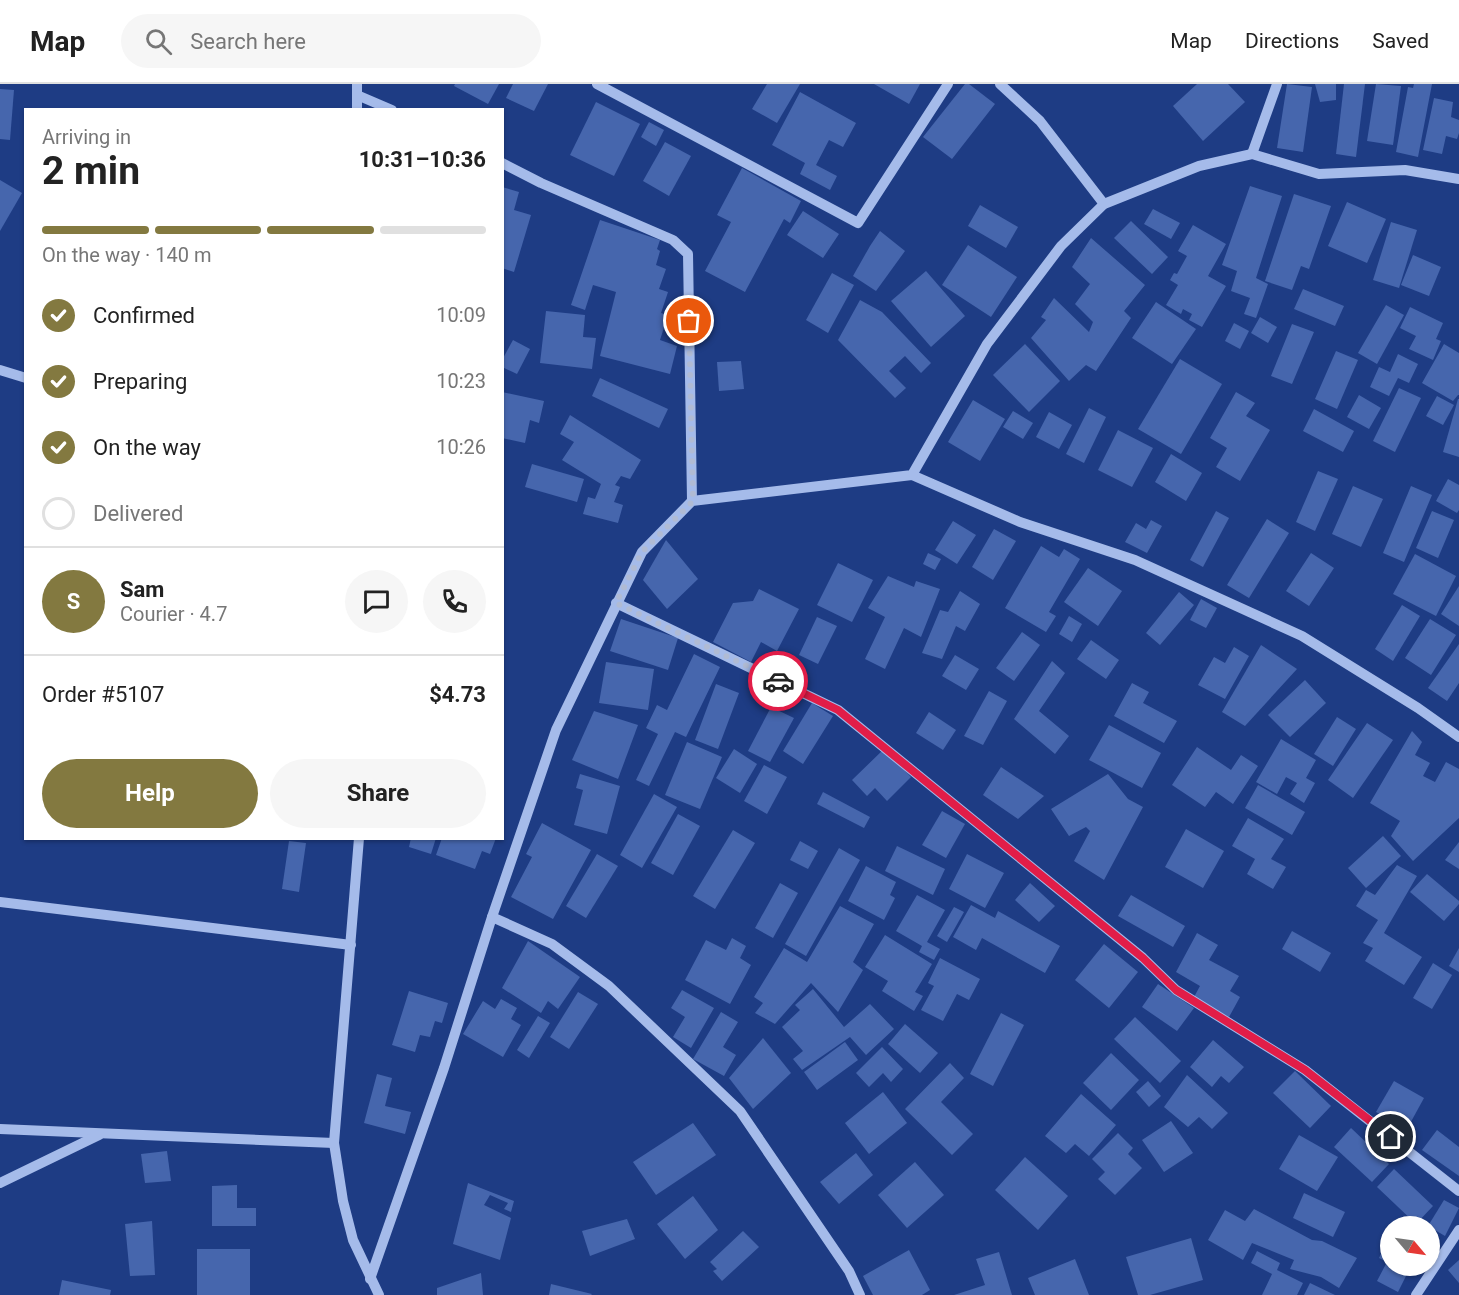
<!DOCTYPE html>
<html lang="en">
<head>
<meta charset="utf-8">
<style>
  body { margin:0; font-family:Roboto,sans-serif; background:#f6f6f6; color:#222; height:100vh; display:flex; flex-direction:column; font-size:22px; white-space:nowrap }
  * { box-sizing:border-box; margin:0 }
  p { font-size:20px; color:#767676 }
  .icon { flex:none; width:33px; height:33px; fill:none; stroke:currentColor; stroke-width:2; stroke-linecap:round; stroke-linejoin:round }
  .map { position:relative; flex:1; overflow:hidden }
  .side { position:absolute; left:24px; top:24px; width:480px; height:732px; display:flex; flex-direction:column; background:#fff; border-radius:0px; box-shadow:0 2px 4px #0004 }
  .side>* { flex:none }
  .needle { width:39px; rotate:119deg }
  .buttons { position:absolute; left:1380px; top:1132px; display:grid; gap:12px }
  .buttons a { display:grid; place-items:center; width:60px; height:60px; border-radius:50%; background:#fff; box-shadow:0 2px 4px #0004; font-size:30px }
  .pin { position:absolute; display:grid; place-items:center; width:51px; height:51px; color:#fff; margin:-26px; border:3px solid #fff; border-radius:50%; box-shadow:0 2px 6px #0007 }
  .courier { position:absolute; display:grid; place-items:center; width:60px; height:60px; margin:-30px; border:4px solid #e11d48; border-radius:50%; background:#fff; color:#222; box-shadow:0 2px 8px #0007 }
  .headline em { font-style:normal; font-weight:700 }
  .headline div { display:flex; flex-direction:column-reverse }
  .headline { display:flex; align-items:center; justify-content:space-between; height:102px; padding:0 18px }
  h1 { font-size:39px; font-weight:700; line-height:45px }
  .bar { display:grid; grid-template-columns:repeat(4,1fr); gap:9px 6px; align-content:center; height:72px; padding:0 18px }
  .bar i { height:8px; border-radius:4px; background:#e0e0e0 }
  .bar .on { background:#837940 }
  .bar p { grid-column:span 4 }
  .line { display:flex; align-items:center; gap:15px; padding:0 18px; border-top:2px solid #e0e0e0 }
  .line div { flex:1 }
  .round { display:grid; place-items:center; flex:none; width:63px; height:63px; border-radius:32px; background:#f6f6f6 }
  ol { padding:0 18px; list-style:none }
  li { display:flex; align-items:center; gap:18px; height:66px }
  li p { margin-inline-start:auto }
  li .icon { padding:6px; border-radius:50%; background:#837940; color:#fff; stroke-width:4 }
  li:last-child { color:#767676 }
  li i { width:33px; height:33px; border:3px solid #e0e0e0; border-radius:50% }
  .cta { display:flex; gap:12px; margin-top:auto; padding:12px 18px }
  .cta a { flex:1; height:69px; border-radius:36px; background:#837940; color:#fff; font-size:24px; font-weight:700; line-height:69px; text-align:center }
  .cta a+a { background:#f6f6f6; color:#222 }
  header { display:flex; align-items:center; gap:36px; box-sizing:border-box; height:84px; padding:0 30px; background:#fff; border-bottom:2px solid #e0e0e0 }
  header strong { font-size:28px }
  nav { display:flex; gap:33px; margin-inline-start:auto; font-size:21px }
  .search { width:420px; height:54px; background:#f6f6f6; display:flex; align-items:center; gap:15px; box-sizing:border-box; padding:0 21px; border-radius:33px; color:#767676; font-size:22px }
  .map>svg:first-child { display:block }
</style>
</head>
<body>
<header>
<strong>Map</strong>
<div class="search"><svg class="icon" aria-label="search" viewBox="0 0 24 24"><circle cx="10" cy="10" r="6"/><path d="M15 15l6 6"/></svg>Search here</div>
<nav><a>Map</a><a>Directions</a><a>Saved</a></nav>
</header>
<div class="map">
<svg width="1459" height="1211" viewBox="0 0 1459 1211">
  <rect width="100%" height="100%" fill="#1e3c84"/>
  <!-- building -->
  <g fill="#4666ad">
    <polygon points="455,0 499,0 488,20 454,2"/>
    <polygon points="513,0 548,0 534,27 506,14"/>
    <polygon points="767,0 800,0 777,39 752,25"/>
    <polygon points="874,0 920,0 909,20"/>
    <polygon points="965,0 969,0 995,20 952,75 923,53"/>
    <polygon points="1197,0 1228,0 1245,18 1203,57 1173,22"/>
    <polygon points="1287,0 1312,3 1303,68 1277,64"/>
    <polygon points="1315,0 1336,0 1336,16 1320,18"/>
    <polygon points="1344,0 1365,0 1356,73 1336,70"/>
    <polygon points="1376,0 1401,2 1393,61 1367,57"/>
    <polygon points="1414,0 1432,0 1418,73 1396,68 1408,3 1413,4"/>
    <polygon points="0,5 14,6 10,56 0,55"/>
    <polygon points="800,8 856,39 843,63 829,56 816,81 837,92 830,106 800,90 805,79 772,61"/>
    <polygon points="1434,14 1453,18 1451,33 1459,36 1459,49 1457,55 1446,52 1442,70 1423,66"/>
    <polygon points="596,18 640,40 614,92 570,71"/>
    <polygon points="649,38 664,46 656,62 641,53"/>
    <polygon points="665,58 691,72 669,112 643,97"/>
    <polygon points="742,84 801,117 790,139 784,135 745,208 705,187 731,138 717,131"/>
    <polygon points="0,96 22,109 0,147"/>
    <polygon points="1250,102 1282,112 1256,194 1268,200 1256,234 1244,230 1250,214 1231,207 1237,187 1222,181"/>
    <polygon points="502,103 519,108 514,126 531,131 514,188 502,184 504,172 502,171"/>
    <polygon points="1294,110 1331,122 1309,185 1301,182 1292,206 1265,197"/>
    <polygon points="1347,118 1386,135 1367,179 1328,162"/>
    <polygon points="980,121 1018,143 1006,164 968,142"/>
    <polygon points="1153,125 1180,139 1171,155 1144,140"/>
    <polygon points="803,127 839,150 823,174 787,151"/>
    <polygon points="600,136 660,156 657,165 660,167 656,181 666,185 659,205 668,208 661,229 668,231 660,256 677,262 670,290 600,272 616,208 593,201 585,226 571,221"/>
    <polygon points="1131,137 1168,173 1152,190 1114,154"/>
    <polygon points="1391,138 1417,146 1399,204 1373,196"/>
    <polygon points="1193,141 1226,160 1208,192 1226,202 1202,243 1189,236 1192,230 1183,225 1181,230 1166,221 1178,201 1170,196 1174,189 1177,190 1187,172 1178,167"/>
    <polygon points="880,147 905,167 876,207 853,192 870,162"/>
    <polygon points="1091,154 1145,201 1124,227 1131,234 1096,287 1086,281 1069,297 1031,254 1046,236 1041,233 1054,214 1089,248 1093,238 1075,220 1090,200 1072,183"/>
    <polygon points="968,161 1017,193 991,233 942,201"/>
    <polygon points="1413,171 1441,183 1429,212 1401,201"/>
    <polygon points="926,187 965,232 931,263 891,217"/>
    <polygon points="832,189 854,201 828,249 806,236"/>
    <polygon points="1303,205 1344,222 1335,242 1294,225"/>
    <polygon points="860,216 882,228 931,279 921,289 905,272 889,287 906,304 895,314 838,256"/>
    <polygon points="1156,218 1196,245 1172,280 1132,254"/>
    <polygon points="1386,221 1404,231 1377,280 1358,269"/>
    <polygon points="1410,223 1443,239 1436,255 1441,257 1433,276 1409,265 1416,252 1400,244"/>
    <polygon points="546,227 585,231 583,253 596,254 592,285 540,279"/>
    <polygon points="1260,233 1277,243 1268,259 1251,249"/>
    <polygon points="1234,239 1249,247 1240,265 1225,257"/>
    <polygon points="1292,240 1314,248 1292,300 1271,292"/>
    <polygon points="513,256 530,265 517,290 502,283 502,276"/>
    <polygon points="1025,260 1060,297 1029,328 993,291"/>
    <polygon points="1444,260 1459,269 1459,311 1458,311 1453,317 1422,299"/>
    <polygon points="1336,267 1358,276 1337,325 1315,315"/>
    <polygon points="1398,270 1418,280 1409,299 1398,294 1389,312 1370,303 1379,283 1390,288"/>
    <polygon points="1180,275 1222,300 1181,370 1138,345"/>
    <polygon points="741,277 744,305 719,307 717,278"/>
    <polygon points="600,294 668,325 659,344 592,312"/>
    <polygon points="1399,304 1421,314 1395,368 1373,357"/>
    <polygon points="502,308 544,317 539,339 530,336 525,359 502,354"/>
    <polygon points="1236,308 1255,319 1246,332 1270,346 1240,397 1216,383 1227,364 1210,354"/>
    <polygon points="1359,311 1381,324 1369,345 1347,333"/>
    <polygon points="1437,312 1454,321 1443,341 1426,332"/>
    <polygon points="1458,315 1459,315 1459,373 1443,368"/>
    <polygon points="973,316 1005,335 980,377 948,358"/>
    <polygon points="1089,324 1106,333 1084,379 1066,370"/>
    <polygon points="1314,325 1354,347 1343,368 1303,347"/>
    <polygon points="1013,327 1033,339 1023,355 1003,343"/>
    <polygon points="1049,328 1072,341 1059,365 1036,353"/>
    <polygon points="570,331 641,376 630,395 621,392 615,401 620,403 614,418 623,421 618,439 583,430 588,413 595,415 601,400 562,376 574,358 560,350"/>
    <polygon points="1118,346 1153,364 1132,403 1098,386"/>
    <polygon points="1171,370 1202,389 1186,417 1155,398"/>
    <polygon points="532,380 584,395 577,418 525,403"/>
    <polygon points="1318,387 1338,395 1315,447 1296,438"/>
    <polygon points="1448,395 1459,401 1459,426 1457,429 1436,417"/>
    <polygon points="1353,402 1383,415 1361,463 1332,450"/>
    <polygon points="1411,402 1432,411 1404,478 1383,469"/>
    <polygon points="1216,427 1229,434 1203,483 1190,476"/>
    <polygon points="1432,427 1454,436 1438,474 1416,464"/>
    <polygon points="1267,435 1289,449 1249,514 1227,501"/>
    <polygon points="1151,436 1162,442 1147,469 1125,458 1136,439 1146,445"/>
    <polygon points="953,437 976,451 957,480 935,466"/>
    <polygon points="994,445 1016,457 993,496 972,483"/>
    <polygon points="666,456 698,495 667,525 643,496"/>
    <polygon points="1041,462 1059,473 1064,465 1080,475 1049,528 1056,532 1046,548 1005,524"/>
    <polygon points="928,469 941,475 935,486 923,480"/>
    <polygon points="1311,469 1334,484 1309,522 1286,507"/>
    <polygon points="1415,470 1456,492 1436,532 1393,510"/>
    <polygon points="838,479 873,496 852,538 817,521"/>
    <polygon points="1088,484 1122,507 1098,542 1064,518"/>
    <polygon points="888,492 914,503 916,497 940,505 921,553 904,544 885,585 865,575 885,533 868,524"/>
    <polygon points="1459,502 1459,542 1441,530"/>
    <polygon points="759,505 799,525 777,567 761,558 751,578 713,558 733,519 753,517"/>
    <polygon points="960,507 980,520 965,547 956,542 942,575 922,569 940,526 948,528"/>
    <polygon points="1179,508 1194,521 1160,561 1146,549"/>
    <polygon points="1201,515 1217,524 1206,544 1190,536"/>
    <polygon points="1402,521 1420,532 1393,577 1375,565"/>
    <polygon points="1069,532 1082,540 1072,558 1059,550"/>
    <polygon points="817,533 837,542 818,580 799,571"/>
    <polygon points="621,535 678,554 668,586 610,567"/>
    <polygon points="1430,535 1456,551 1431,591 1405,574"/>
    <polygon points="1022,548 1040,561 1014,597 996,584"/>
    <polygon points="1091,556 1119,576 1106,595 1077,575"/>
    <polygon points="1459,560 1459,599 1447,617 1428,604"/>
    <polygon points="1261,561 1297,585 1245,642 1222,628"/>
    <polygon points="1234,563 1249,572 1225,615 1198,601 1214,573 1225,579"/>
    <polygon points="694,570 720,583 686,653 675,648 649,702 636,696 658,650 646,644 657,621 667,626"/>
    <polygon points="955,571 979,585 966,606 942,592"/>
    <polygon points="1052,577 1065,589 1039,627 1069,652 1055,670 1014,635"/>
    <polygon points="606,578 654,585 648,626 599,619"/>
    <polygon points="1305,596 1326,619 1290,653 1268,631"/>
    <polygon points="1132,599 1149,608 1143,619 1177,637 1164,659 1114,632"/>
    <polygon points="716,600 739,609 718,665 695,656"/>
    <polygon points="989,607 1007,617 983,661 964,652"/>
    <polygon points="812,619 833,632 803,680 783,667"/>
    <polygon points="771,623 794,634 770,678 748,667"/>
    <polygon points="594,627 638,641 618,695 572,676"/>
    <polygon points="929,628 956,646 943,666 916,649"/>
    <polygon points="1337,633 1356,645 1333,682 1314,670"/>
    <polygon points="1367,639 1393,656 1353,714 1328,696"/>
    <polygon points="1109,641 1161,669 1142,704 1089,676"/>
    <polygon points="1412,647 1422,658 1415,671 1430,679 1423,692 1435,698 1446,678 1459,685 1459,734 1413,777 1391,752 1400,737 1370,719"/>
    <polygon points="1281,655 1316,676 1306,694 1315,699 1304,719 1290,710 1297,699 1286,693 1277,710 1256,698"/>
    <polygon points="687,658 722,673 700,725 665,711"/>
    <polygon points="1197,663 1231,686 1241,671 1258,682 1233,720 1216,708 1205,723 1172,701"/>
    <polygon points="734,665 757,680 740,709 716,694"/>
    <polygon points="884,665 911,693 887,717 875,704 867,712 852,696"/>
    <polygon points="764,681 787,693 767,730 744,717"/>
    <polygon points="1001,683 1044,712 1018,735 983,711"/>
    <polygon points="580,690 620,702 607,750 574,741 583,706 576,704"/>
    <polygon points="1108,690 1128,715 1143,723 1104,796 1074,777 1090,747 1086,743 1069,752 1051,725"/>
    <polygon points="1258,701 1305,728 1292,751 1245,724"/>
    <polygon points="823,708 870,733 864,744 817,720"/>
    <polygon points="654,710 677,723 642,784 620,771"/>
    <polygon points="942,727 965,740 946,774 922,761"/>
    <polygon points="678,730 700,742 673,791 651,779"/>
    <polygon points="1248,734 1284,755 1271,775 1286,783 1273,805 1247,790 1255,775 1232,762"/>
    <polygon points="542,739 591,766 553,835 511,813 532,773 526,770"/>
    <polygon points="1186,745 1224,767 1203,804 1165,783"/>
    <polygon points="733,746 755,759 715,825 693,812"/>
    <polygon points="1383,752 1401,772 1366,804 1348,784"/>
    <polygon points="411,754 436,754 431,770 409,763"/>
    <polygon points="442,754 496,754 490,770 482,767 475,785 436,771"/>
    <polygon points="289,757 306,759 299,808 282,805"/>
    <polygon points="800,757 818,767 808,785 790,776"/>
    <polygon points="1459,758 1459,785 1445,776"/>
    <polygon points="897,762 945,785 933,811 885,787"/>
    <polygon points="839,764 860,776 806,872 785,860"/>
    <polygon points="597,770 618,782 586,834 566,822"/>
    <polygon points="967,770 1004,789 985,824 949,805"/>
    <polygon points="1397,781 1417,792 1384,849 1422,873 1404,901 1365,877 1373,864 1363,859 1378,836 1356,822 1366,806 1375,811"/>
    <polygon points="866,782 896,798 890,811 895,814 884,836 848,817"/>
    <polygon points="1427,790 1459,817 1459,820 1444,837 1410,808"/>
    <polygon points="780,799 798,809 773,854 755,844"/>
    <polygon points="1030,799 1055,822 1039,838 1015,816"/>
    <polygon points="917,811 945,826 927,858 940,865 934,876 919,868 922,862 896,847"/>
    <polygon points="1131,811 1185,842 1173,863 1118,832"/>
    <polygon points="971,821 995,834 998,827 1060,862 1045,889 982,854 976,866 953,853"/>
    <polygon points="840,822 874,840 853,878 863,886 838,928 811,899 775,940 755,929 763,919 754,913 784,864 807,878"/>
    <polygon points="954,823 964,828 947,858 937,852"/>
    <polygon points="1292,847 1331,869 1320,888 1282,865"/>
    <polygon points="1197,849 1218,861 1209,876 1239,892 1230,907 1240,913 1229,933 1194,913 1200,902 1176,888"/>
    <polygon points="885,851 932,880 915,908 923,912 914,927 882,907 888,897 865,883"/>
    <polygon points="732,854 746,862 740,874 751,881 730,920 685,896 706,856 726,866"/>
    <polygon points="528,857 580,893 558,925 548,917 541,929 502,904"/>
    <polygon points="1104,860 1138,888 1109,924 1075,896"/>
    <polygon points="1459,864 1459,888 1449,882"/>
    <polygon points="940,874 980,895 969,916 957,910 943,937 921,926 934,902 928,899"/>
    <polygon points="1433,879 1452,891 1432,925 1413,914"/>
    <polygon points="1158,900 1194,924 1177,947 1142,923"/>
    <polygon points="813,905 844,943 870,920 894,945 866,971 850,953 802,986 793,975 803,967 782,943 800,926 795,921"/>
    <polygon points="682,906 714,924 691,964 673,953 685,933 671,924"/>
    <polygon points="409,907 448,919 442,939 435,937 430,953 420,951 415,968 392,961"/>
    <polygon points="578,908 598,920 569,965 550,953"/>
    <polygon points="501,915 517,924 511,935 521,941 503,973 463,950 483,917 495,925"/>
    <polygon points="721,928 738,938 723,963 736,971 724,992 693,975"/>
    <polygon points="1001,929 1024,941 993,1002 970,990"/>
    <polygon points="538,932 550,939 529,974 517,966"/>
    <polygon points="1135,933 1181,977 1160,999 1114,955"/>
    <polygon points="905,940 938,969 920,989 888,960"/>
    <polygon points="763,954 791,989 753,1025 729,994"/>
    <polygon points="1213,956 1244,983 1229,999 1221,992 1212,1003 1190,983"/>
    <polygon points="845,958 858,976 817,1006 804,988"/>
    <polygon points="882,963 903,985 891,998 883,989 869,1003 856,989"/>
    <polygon points="1111,969 1139,996 1111,1026 1083,999"/>
    <polygon points="950,979 964,994 941,1018 973,1050 952,1071 905,1025"/>
    <polygon points="1295,987 1331,1022 1310,1044 1273,1009"/>
    <polygon points="377,990 392,994 385,1022 411,1028 405,1050 364,1039"/>
    <polygon points="1187,991 1228,1029 1212,1045 1199,1033 1188,1043 1164,1023"/>
    <polygon points="1148,997 1161,1012 1149,1023 1136,1008"/>
    <polygon points="1394,997 1424,1014 1407,1045 1376,1028"/>
    <polygon points="883,1008 907,1039 869,1070 845,1039"/>
    <polygon points="1081,1010 1116,1041 1089,1072 1075,1060 1066,1069 1045,1052"/>
    <polygon points="1171,1037 1193,1069 1164,1088 1142,1056"/>
    <polygon points="693,1039 716,1071 656,1111 633,1078"/>
    <polygon points="1351,1044 1389,1080 1372,1098 1334,1063"/>
    <polygon points="1437,1046 1459,1063 1459,1092 1422,1066"/>
    <polygon points="1118,1049 1133,1064 1128,1070 1142,1084 1115,1111 1098,1095 1105,1088 1092,1075"/>
    <polygon points="1299,1051 1338,1073 1317,1107 1279,1085"/>
    <polygon points="167,1067 171,1097 145,1099 141,1070"/>
    <polygon points="856,1069 873,1091 839,1120 820,1098"/>
    <polygon points="1025,1073 1068,1112 1038,1146 995,1106"/>
    <polygon points="915,1078 944,1111 907,1144 878,1111"/>
    <polygon points="1394,1085 1433,1122 1416,1140 1377,1103"/>
    <polygon points="468,1099 514,1117 511,1128 504,1125 508,1119 490,1111 484,1121 511,1134 500,1176 453,1160"/>
    <polygon points="237,1101 237,1124 256,1124 256,1142 212,1142 212,1102"/>
    <polygon points="1304,1109 1345,1128 1333,1153 1293,1134"/>
    <polygon points="693,1112 718,1146 685,1175 657,1140"/>
    <polygon points="1444,1116 1459,1124 1445,1152 1428,1142"/>
    <polygon points="1254,1125 1312,1156 1322,1157 1357,1174 1339,1204 1321,1193 1290,1185 1294,1176 1252,1159 1243,1176 1208,1156 1225,1126 1245,1137"/>
    <polygon points="627,1135 635,1155 590,1172 582,1147"/>
    <polygon points="152,1137 155,1191 130,1192 125,1140"/>
    <polygon points="743,1147 759,1163 722,1197 713,1187 717,1185 710,1178"/>
    <polygon points="1390,1151 1390,1182 1411,1182 1398,1208 1377,1197 1387,1178 1379,1174"/>
    <polygon points="1191,1154 1203,1196 1150,1211 1138,1211 1126,1173"/>
    <rect x="197" y="1165" width="53" height="46"/>
    <polygon points="909,1166 930,1206 922,1211 873,1211 863,1192"/>
    <polygon points="1257,1167 1280,1179 1277,1186 1303,1199 1297,1211 1262,1211 1272,1190 1251,1179"/>
    <polygon points="999,1168 1012,1211 954,1211 985,1201 976,1175"/>
    <polygon points="1075,1175 1089,1211 1035,1211 1028,1194"/>
    <polygon points="1459,1176 1459,1199 1448,1186"/>
    <polygon points="481,1189 483,1211 437,1211 437,1204"/>
    <polygon points="62,1196 111,1206 110,1211 59,1211"/>
    <polygon points="1310,1199 1335,1211 1304,1211"/>
    <polygon points="551,1200 592,1210 591,1211 549,1211"/>
  </g>
  <g fill="none" stroke-linecap="round" stroke-linejoin="round">
    <!-- minor -->
    <g stroke="#a5bbea" stroke-width="10">
      <polyline points="597,0 858,139 948,0"/>
      <polyline points="1000,0 1040,37 1104,120"/>
      <polyline points="357,11 392,26"/>
      <polyline points="357,26 357,0"/>
      <polyline points="1252,70 1277,0"/>
      <polyline points="502,79 541,99 673,156 688,170 692,417"/>
      <polyline points="0,286 26,294"/>
      <polyline points="912,391 1020,438 1135,476 1302,552 1418,624 1459,653"/>
      <polyline points="616,519 838,626 1143,874 1176,906 1305,986 1459,1107"/>
      <polyline points="359,754 334,1059 343,1117 353,1156 379,1211"/>
      <polyline points="0,818 351,861"/>
      <polyline points="492,833 552,860 609,902 740,1027 849,1187 860,1211"/>
      <polyline points="0,1045 334,1059"/>
      <polyline points="0,1099 99,1051"/>
      <polyline points="370,1195 444,984 492,833 556,646 642,468 692,417 912,391 987,260 1061,162 1104,120 1199,82 1252,70 1319,90 1405,86 1459,95"/>
      <polyline points="1416,1211 1459,1146"/>
    </g>
  </g>
  <g fill="none" stroke-linecap="round" stroke-linejoin="round">
    <!-- done -->
    <polyline stroke="#b0bbd4" stroke-width="6" stroke-dasharray="0 10.8" points="689,237 693,417 642,468 616,519 778,597"/>
    <!-- route -->
    <polyline stroke="#e11d48" stroke-width="8" points="778,597 838,626 1143,874 1176,906 1305,986 1391,1053"/>
  </g>
</svg>
<div class="buttons">
<a><svg class="needle" viewBox="-14 -14 28 28"><path d="M0-13l5 13h-10z" fill="#e53935"/><path d="M0 13l5-13h-10z" fill="#767676"/></svg></a>
</div>
<div class="pin" style="left:689px;top:237px;background:#ea580c"><svg class="icon" aria-label="bag" viewBox="0 0 24 24"><path d="M5 8h14l-1 12H6zM9 8a3 3 0 0 1 6 0"/></svg></div>
<div class="pin" style="left:1391px;top:1053px;background:#1f2937"><svg class="icon" aria-label="home" viewBox="0 0 24 24"><path d="M3 11l9-7 9 7M6 9v11h12V9"/></svg></div>
<div class="courier" style="left:778px;top:597px"><svg class="icon" aria-label="car" viewBox="0 0 24 24"><path d="M5 17H2v-5l4-1 3-4h7l3 4 3 1v5h-3M9 17h6M6 11h13"/><circle cx="7" cy="17" r="2"/><circle cx="17" cy="17" r="2"/></svg></div>
<section class="side">
<div class="headline"><div><h1>2 min</h1><p>Arriving in</p></div><em>10:31–10:36</em></div>
<div class="bar"><i class="on"></i><i class="on"></i><i class="on"></i><i></i><p>On the way · 140 m</p></div>
<ol>
<li><svg class="icon" aria-label="check" viewBox="0 0 24 24"><path d="M5 12l5 5 9-10"/></svg>Confirmed<p>10:09</p></li>
<li><svg class="icon" aria-label="check" viewBox="0 0 24 24"><path d="M5 12l5 5 9-10"/></svg>Preparing<p>10:23</p></li>
<li><svg class="icon" aria-label="check" viewBox="0 0 24 24"><path d="M5 12l5 5 9-10"/></svg>On the way<p>10:26</p></li>
<li><i></i>Delivered</li>
</ol>
<div class="line" style="height:108px"><b class="round" style="background:#837940;color:#fff">S</b><div><b>Sam</b><p>Courier · 4.7</p></div><a class="round"><svg class="icon" aria-label="chat" viewBox="0 0 24 24"><path d="M4 5h16v11H9l-5 4z"/></svg></a><a class="round"><svg class="icon" aria-label="phone" viewBox="0 0 24 24"><path d="M5 4h4l2 5-3 2q2 4 5 5l2-3 5 2v4C11 20 4 13 5 4z"/></svg></a></div>
<div class="line" style="height:78px"><div>Order #5107</div><b>$4.73</b></div>
<div class="cta"><a>Help</a><a>Share</a></div>
</section>
</div>
</body>
</html>
